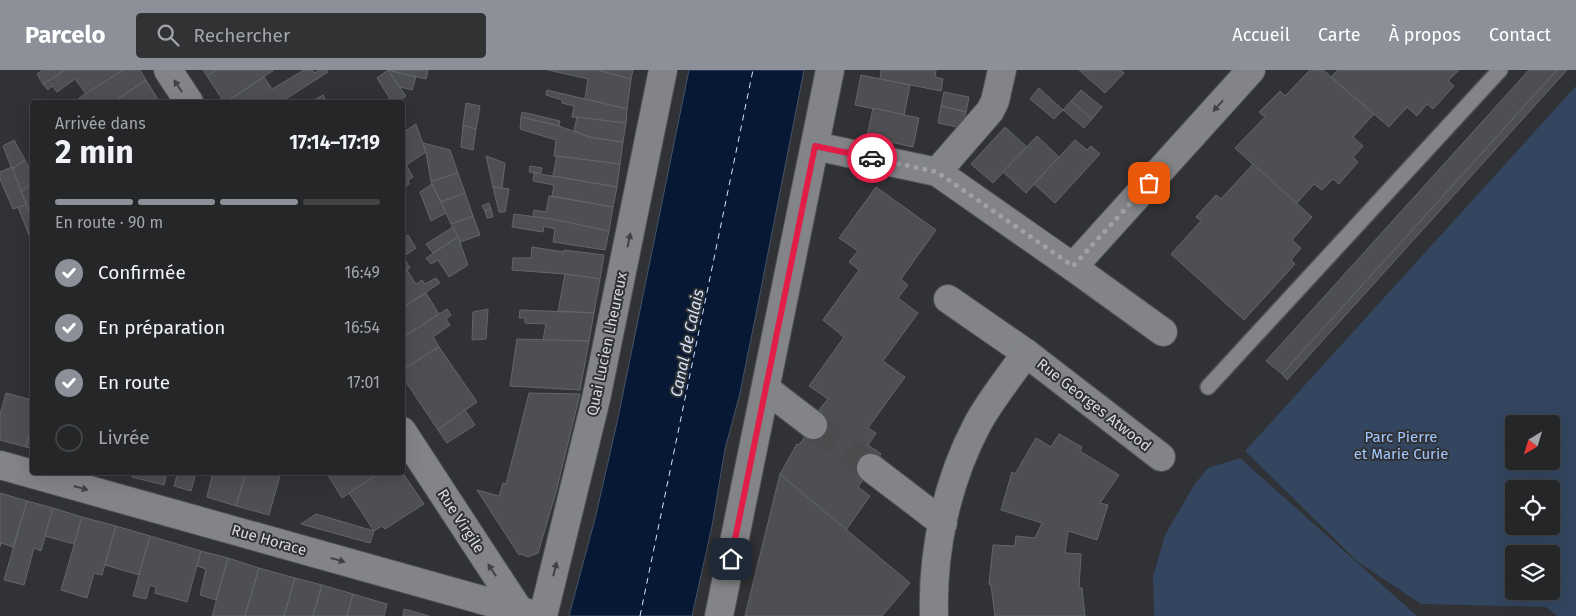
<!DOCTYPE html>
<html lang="fr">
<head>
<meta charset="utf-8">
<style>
  body { margin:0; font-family:"Fira Sans",sans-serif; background:#303234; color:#f1f3f6; height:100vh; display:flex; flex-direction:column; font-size:19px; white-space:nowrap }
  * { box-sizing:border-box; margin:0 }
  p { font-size:16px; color:#a3a5a8 }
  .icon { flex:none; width:28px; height:28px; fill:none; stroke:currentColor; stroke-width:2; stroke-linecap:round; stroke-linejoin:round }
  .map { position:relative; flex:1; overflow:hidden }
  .panel { position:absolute; left:30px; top:30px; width:375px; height:375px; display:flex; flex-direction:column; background:#242628; border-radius:5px; box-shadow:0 5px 20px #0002,0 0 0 1px #414345 }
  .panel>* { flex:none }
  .needle { width:32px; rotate:218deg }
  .tools { position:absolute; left:1505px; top:345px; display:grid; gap:10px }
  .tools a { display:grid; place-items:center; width:55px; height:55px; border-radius:5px; background:#242628; box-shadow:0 5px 20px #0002,0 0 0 1px #414345; font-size:25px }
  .pin { position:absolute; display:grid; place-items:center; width:42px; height:42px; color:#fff; margin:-21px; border-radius:10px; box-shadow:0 2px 8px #0006 }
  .courier { position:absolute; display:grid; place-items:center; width:50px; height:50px; margin:-25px; border:4px solid #e11d48; border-radius:50%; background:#fff; color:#222; box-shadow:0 1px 6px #0007 }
  .summary em { font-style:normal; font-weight:700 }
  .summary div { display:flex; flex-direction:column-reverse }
  .summary { display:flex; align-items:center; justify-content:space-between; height:85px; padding:0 25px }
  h1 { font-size:32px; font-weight:700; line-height:38px }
  .bar { display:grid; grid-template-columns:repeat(4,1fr); gap:8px 5px; align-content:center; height:60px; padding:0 25px }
  .bar i { height:6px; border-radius:4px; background:#414345 }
  .bar .on { background:#8c9099 }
  .bar p { grid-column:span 4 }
  ol { padding:0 25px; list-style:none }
  li { display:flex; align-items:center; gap:15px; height:55px }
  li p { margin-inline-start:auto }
  li .icon { padding:5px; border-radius:50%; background:#8c9099; color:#fff; stroke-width:4 }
  li:last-child { color:#a3a5a8 }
  li i { width:28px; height:28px; border:2px solid #414345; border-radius:50% }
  header { display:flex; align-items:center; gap:30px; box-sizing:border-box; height:70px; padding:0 25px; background:#8c9099; color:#fff }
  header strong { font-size:24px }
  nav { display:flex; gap:28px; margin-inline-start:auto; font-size:18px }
  .search { width:350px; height:45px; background:#303234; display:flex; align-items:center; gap:12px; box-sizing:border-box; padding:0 18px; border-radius:5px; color:#a3a5a8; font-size:19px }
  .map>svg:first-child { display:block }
</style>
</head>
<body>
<header>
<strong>Parcelo</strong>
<div class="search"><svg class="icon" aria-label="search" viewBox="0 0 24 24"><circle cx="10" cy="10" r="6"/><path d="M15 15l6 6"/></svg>Rechercher</div>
<nav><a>Accueil</a><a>Carte</a><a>À propos</a><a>Contact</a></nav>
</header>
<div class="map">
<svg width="1576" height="546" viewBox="0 0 1576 546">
  <rect width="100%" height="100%" fill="#303235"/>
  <!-- green -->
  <g fill="#33455f" fill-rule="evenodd">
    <path d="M1576,16V546H1557L1546,537L1421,534L1358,492L1245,381ZM1514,354H1551V391H1514ZM1514,419H1551V456H1514ZM1514,484H1551V521H1514Z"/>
    <polygon points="1240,388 1417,546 1154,546 1153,507 1165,465 1194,415 1208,398"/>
  </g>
  <!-- water -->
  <polygon fill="#061834" stroke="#465367" points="689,0 804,0 758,234 740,323 725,379 712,456 692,546 569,546 596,445 618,348"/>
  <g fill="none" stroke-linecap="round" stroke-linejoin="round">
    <!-- ferry -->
    <polyline stroke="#d4e4fb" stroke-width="1" stroke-dasharray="6 5" stroke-linecap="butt" points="640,546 753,0"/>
  </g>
  <!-- building -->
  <g fill="#4d4f52" stroke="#646669">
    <polygon points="43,0 65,0 43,14 37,4"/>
    <polygon points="65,0 123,0 86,24 75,9 57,22 52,16 48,20 43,14"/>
    <polygon points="123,0 140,0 146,10 114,32 82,32 79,28"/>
    <polygon points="203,0 216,0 207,6"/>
    <polygon points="216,0 274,0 226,32 224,32 207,6"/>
    <polygon points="304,0 312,0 315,3 319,0 326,0 328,2 281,32 226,32 264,7 272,19"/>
    <polygon points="388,0 406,26 397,32 392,32 377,8"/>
    <polygon points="388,0 416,7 412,20 400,17"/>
    <polygon points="388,0 428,0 426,9"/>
    <polygon points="548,0 598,0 631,9 627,39 585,29 588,9"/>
    <polygon points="598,0 633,0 631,9"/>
    <polygon points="881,0 936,0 935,7 943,9 941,21 880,9"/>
    <polygon points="1079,0 1121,0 1124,3 1105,23"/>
    <polygon points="1310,0 1323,0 1374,44 1353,67 1363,76 1353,87 1358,92 1339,114 1333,109 1322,120 1314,114 1296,134 1235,78 1265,47 1259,42 1280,21 1285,26"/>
    <polygon points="1338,0 1459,0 1448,11 1454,16 1433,39 1427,34 1417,46 1407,37 1389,57 1331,7"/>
    <polygon points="1529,0 1557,0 1282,304 1266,291"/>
    <polygon points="1557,0 1567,0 1287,310 1282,304"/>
    <polygon points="861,5 910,15 904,45 855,35"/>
    <polygon points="146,10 159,31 156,32 114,32"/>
    <polygon points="1039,18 1063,40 1054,49 1030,29"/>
    <polygon points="547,20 627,39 626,53 572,47 574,36 562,33 562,30 546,25"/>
    <polygon points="1081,20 1102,37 1092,49 1071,31"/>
    <polygon points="944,22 969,27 966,42 941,36"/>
    <polygon points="323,25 327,32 311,32"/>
    <polygon points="1071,31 1092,49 1084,58 1063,40"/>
    <polygon points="466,33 480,36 476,59 463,55"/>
    <polygon points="941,36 966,42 962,58 938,53"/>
    <polygon points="873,38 919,48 913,77 867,67"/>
    <polygon points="522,42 560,51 559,56 521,47"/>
    <polygon points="521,47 559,56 589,67 623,72 620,94 554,86 556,70 520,59"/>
    <polygon points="577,47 626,53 623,72 589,67 574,61"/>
    <polygon points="416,54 426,82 402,98 402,90 406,88 402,82 402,63"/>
    <polygon points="463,55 476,59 473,80 461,77"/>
    <polygon points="1005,57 1027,77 993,113 971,94"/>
    <polygon points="1037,66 1059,87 1026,123 1003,102"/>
    <polygon points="14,70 25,90 12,99 3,76"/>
    <polygon points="1075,70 1087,80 1091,76 1100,84 1055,133 1034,114"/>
    <polygon points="423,73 450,80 458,103 431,112 426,82"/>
    <polygon points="486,86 505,93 502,118 493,117"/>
    <polygon points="557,86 620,94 617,117 553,106"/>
    <polygon points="25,90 32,104 32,113 21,121 12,99"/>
    <polygon points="1253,94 1312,147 1292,170 1301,178 1291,190 1295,194 1244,250 1171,184 1201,151 1196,147 1216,125 1221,129"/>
    <polygon points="406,95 413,107 408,110 409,114 402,119 402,98"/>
    <polygon points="530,96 542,98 541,103 529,102"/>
    <polygon points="12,97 26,135 13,139 0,109 0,102"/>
    <polygon points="458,103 465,123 441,132 431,112"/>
    <polygon points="534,103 617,117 613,137 552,126 554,115 533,111"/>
    <polygon points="32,113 32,143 31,144 21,121"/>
    <polygon points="432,114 446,143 431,151 420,122"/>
    <polygon points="493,117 509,119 505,142 499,142"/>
    <polygon points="876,117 936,160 901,209 908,215 898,228 918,243 883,291 905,307 868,358 876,363 868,375 881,384 858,417 870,426 846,460 780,404 797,374 799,375 822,342 819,340 828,329 809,316 844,267 823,250 859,200 849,192 858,181 839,168"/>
    <polygon points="465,123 473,146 451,154 441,132"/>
    <polygon points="549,126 613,137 609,161 533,147 534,140 546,142"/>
    <polygon points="489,133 491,139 485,141 482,136"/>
    <polygon points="26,135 32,148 32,169 31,170 18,137"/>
    <polygon points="491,139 493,147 487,148 485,141"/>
    <polygon points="514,144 552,149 609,161 605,180 553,172 555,159 544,156 543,162 512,157"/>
    <polygon points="473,146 480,165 460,172 451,154"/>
    <polygon points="453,157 458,167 433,183 426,174"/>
    <polygon points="408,165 416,178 403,187 410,198 402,203 402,169"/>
    <polygon points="458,167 468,195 449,207 438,190 431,194 426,188"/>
    <polygon points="532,177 564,182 564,180 604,185 600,209 565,204 512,200 513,188 531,188"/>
    <polygon points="407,200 416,214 422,210 425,214 436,208 440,213 402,238 402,203"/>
    <polygon points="565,204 600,209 594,243 558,241"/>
    <polygon points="426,223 439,244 402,268 402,238"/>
    <polygon points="447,239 451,245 446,249 450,255 433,267 439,277 402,300 402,268"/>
    <polygon points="488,239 486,269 472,270 473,242"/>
    <polygon points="520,240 594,243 589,271 543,270 546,254 525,253 525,248 519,248"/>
    <polygon points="517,269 589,271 580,320 510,316"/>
    <polygon points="439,277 477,332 438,360 402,306 402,300"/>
    <polygon points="6,323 32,330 32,353 26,377 0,370 0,345"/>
    <polygon points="529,323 580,324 556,422 538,483 528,487 521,484 519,485 477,420 499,426 503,413 506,414"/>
    <polygon points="465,340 475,355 447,373 438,360"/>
    <polygon points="32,353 32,379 26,377"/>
    <polygon points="1059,364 1082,377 1080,381 1119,405 1100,433 1108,435 1097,470 1068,461 1065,483 1081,484 1079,518 1082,518 1085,546 995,546 991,515 989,514 993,475 1015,476 1016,466 1035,468 1042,453 1001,440 1012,402 1015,404 1036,368 1051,377"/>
    <polygon points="133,402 167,402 164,415 132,407"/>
    <polygon points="178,402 196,402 191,421 174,416"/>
    <polygon points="213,402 246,402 236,436 207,427"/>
    <polygon points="246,402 281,402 269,445 236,436"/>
    <polygon points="326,402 381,402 342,428"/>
    <polygon points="381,402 402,402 424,434 385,459 382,456 374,461 349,423"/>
    <polygon points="780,404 910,513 882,546 745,546"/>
    <polygon points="0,423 27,431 13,477 1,473 0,477"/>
    <polygon points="27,431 53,438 41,481 34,478 24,515 4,510"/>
    <polygon points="53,438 82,447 74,474 45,466"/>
    <polygon points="316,444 374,461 370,473 301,454"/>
    <polygon points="82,447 116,456 102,505 94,503 87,528 61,520"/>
    <polygon points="116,456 150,466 139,505 105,495"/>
    <polygon points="150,466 201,481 187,532 155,523 156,517 150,515 146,529 133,526"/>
    <polygon points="201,481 228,488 216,530 200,525 206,499 197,496"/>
    <polygon points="228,488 259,498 245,546 212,546"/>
    <polygon points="259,498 295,508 284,546 245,546"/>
    <polygon points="295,508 322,515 313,546 284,546"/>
    <polygon points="322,515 353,524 347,546 313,546"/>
    <polygon points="353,524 387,534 384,546 347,546"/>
    <polygon points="404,539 422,544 429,546 403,546"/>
  </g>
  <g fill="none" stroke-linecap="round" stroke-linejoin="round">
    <!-- street-tunnel -->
    <polyline stroke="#4a4c4e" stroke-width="28" stroke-dasharray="28 14" stroke-linecap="butt" points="813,355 871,398"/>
    <!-- lane casing -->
    <g stroke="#4f5153" stroke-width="18">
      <polyline id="lane" points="1208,317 1500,0"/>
    </g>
    <!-- street casing -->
    <g stroke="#4f5153" stroke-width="30">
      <g id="street">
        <polyline points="168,0 189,32"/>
        <polyline points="815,76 937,102 990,41 995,31 1002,0"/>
        <polyline points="937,102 1073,197 1251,0"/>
        <polyline points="1073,197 1163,262"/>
        <polyline points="948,229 1026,283 1161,387"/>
        <polyline points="766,319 813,355"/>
        <polyline points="402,361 519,540"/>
        <polyline points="0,395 539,546"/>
        <polyline points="871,398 943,453"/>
        <polyline points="719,546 830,0"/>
        <path d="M934,546C932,480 947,411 978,353C992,328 1010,306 1026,283"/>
      </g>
    </g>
    <!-- secondary casing -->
    <g stroke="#4f5153" stroke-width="30">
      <polyline id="secondary" points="543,546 596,329 663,0"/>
    </g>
    <!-- lane -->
    <use href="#lane" stroke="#828487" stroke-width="15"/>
    <!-- street -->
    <use href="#street" stroke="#828487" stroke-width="28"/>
    <!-- secondary -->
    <use href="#secondary" stroke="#828487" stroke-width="28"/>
  </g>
  <!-- one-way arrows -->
  <defs><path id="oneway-solid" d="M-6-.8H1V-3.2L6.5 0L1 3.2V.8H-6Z" transform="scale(1.25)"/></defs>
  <g fill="#404245">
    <use href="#oneway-solid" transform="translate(178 16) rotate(-123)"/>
    <use href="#oneway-solid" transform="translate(1218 36) rotate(132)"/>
    <use href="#oneway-solid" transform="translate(629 170) rotate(-78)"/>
    <use href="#oneway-solid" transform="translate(81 418) rotate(16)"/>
    <use href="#oneway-solid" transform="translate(338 490) rotate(16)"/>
    <use href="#oneway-solid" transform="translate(555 499) rotate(-76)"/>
    <use href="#oneway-solid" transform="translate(492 500) rotate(-123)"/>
  </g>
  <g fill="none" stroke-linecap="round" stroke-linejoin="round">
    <!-- done -->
    <polyline stroke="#a0a1a4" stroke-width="5" stroke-dasharray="0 9" points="872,88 937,102 1073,196 1149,113"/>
    <!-- route -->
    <polyline stroke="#e11d48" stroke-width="6" points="731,489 815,76 872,88"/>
  </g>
  <g text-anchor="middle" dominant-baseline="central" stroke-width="4" stroke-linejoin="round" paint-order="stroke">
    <!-- street labels -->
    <g font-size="15" fill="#dcdddf" stroke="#303235">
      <text transform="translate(607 274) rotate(-78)">Quai Lucien Lheureux</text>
      <text transform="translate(1094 335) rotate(38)">Rue Georges Atwood</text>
      <text transform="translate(461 451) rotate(57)">Rue Virgile</text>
      <text transform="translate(269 470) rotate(16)">Rue Horace</text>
    </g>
    <!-- park labels -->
    <g font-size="15" fill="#a0c6fe" stroke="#303235">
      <text x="1401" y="367">Parc Pierre<tspan x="1401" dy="17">et Marie Curie</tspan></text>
    </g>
    <!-- water labels -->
    <g font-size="16" font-style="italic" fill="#d4e4fb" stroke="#303235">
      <text transform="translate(687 273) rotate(-78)">Canal de Calais</text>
    </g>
  </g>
</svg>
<div class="tools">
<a><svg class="needle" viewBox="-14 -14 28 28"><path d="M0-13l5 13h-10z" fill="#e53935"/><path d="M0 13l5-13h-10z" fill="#a3a5a8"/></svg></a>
<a><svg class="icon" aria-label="locate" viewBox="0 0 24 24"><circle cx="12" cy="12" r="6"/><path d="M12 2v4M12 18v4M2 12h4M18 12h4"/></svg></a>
<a><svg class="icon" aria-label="layers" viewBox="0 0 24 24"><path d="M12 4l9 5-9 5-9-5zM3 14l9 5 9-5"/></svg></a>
</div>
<div class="pin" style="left:1149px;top:113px;background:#ea580c"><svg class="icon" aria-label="bag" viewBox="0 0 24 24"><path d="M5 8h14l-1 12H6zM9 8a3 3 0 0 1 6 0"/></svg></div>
<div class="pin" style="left:731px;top:489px;background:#1f2937"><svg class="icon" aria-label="home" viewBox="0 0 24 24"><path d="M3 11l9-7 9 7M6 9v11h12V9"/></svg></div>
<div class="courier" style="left:872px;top:88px"><svg class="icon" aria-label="car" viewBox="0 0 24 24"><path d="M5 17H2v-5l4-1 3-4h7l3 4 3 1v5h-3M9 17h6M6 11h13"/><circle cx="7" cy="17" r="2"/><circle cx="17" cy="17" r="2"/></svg></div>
<section class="panel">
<div class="summary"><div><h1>2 min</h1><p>Arrivée dans</p></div><em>17:14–17:19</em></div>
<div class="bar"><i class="on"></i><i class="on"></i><i class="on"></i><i></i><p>En route · 90 m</p></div>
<ol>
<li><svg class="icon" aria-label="check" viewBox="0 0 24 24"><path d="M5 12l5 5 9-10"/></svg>Confirmée<p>16:49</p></li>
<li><svg class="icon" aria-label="check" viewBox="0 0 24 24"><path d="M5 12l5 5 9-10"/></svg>En préparation<p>16:54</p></li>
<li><svg class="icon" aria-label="check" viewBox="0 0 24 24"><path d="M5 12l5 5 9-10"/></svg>En route<p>17:01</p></li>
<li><i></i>Livrée</li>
</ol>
</section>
</div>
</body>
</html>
